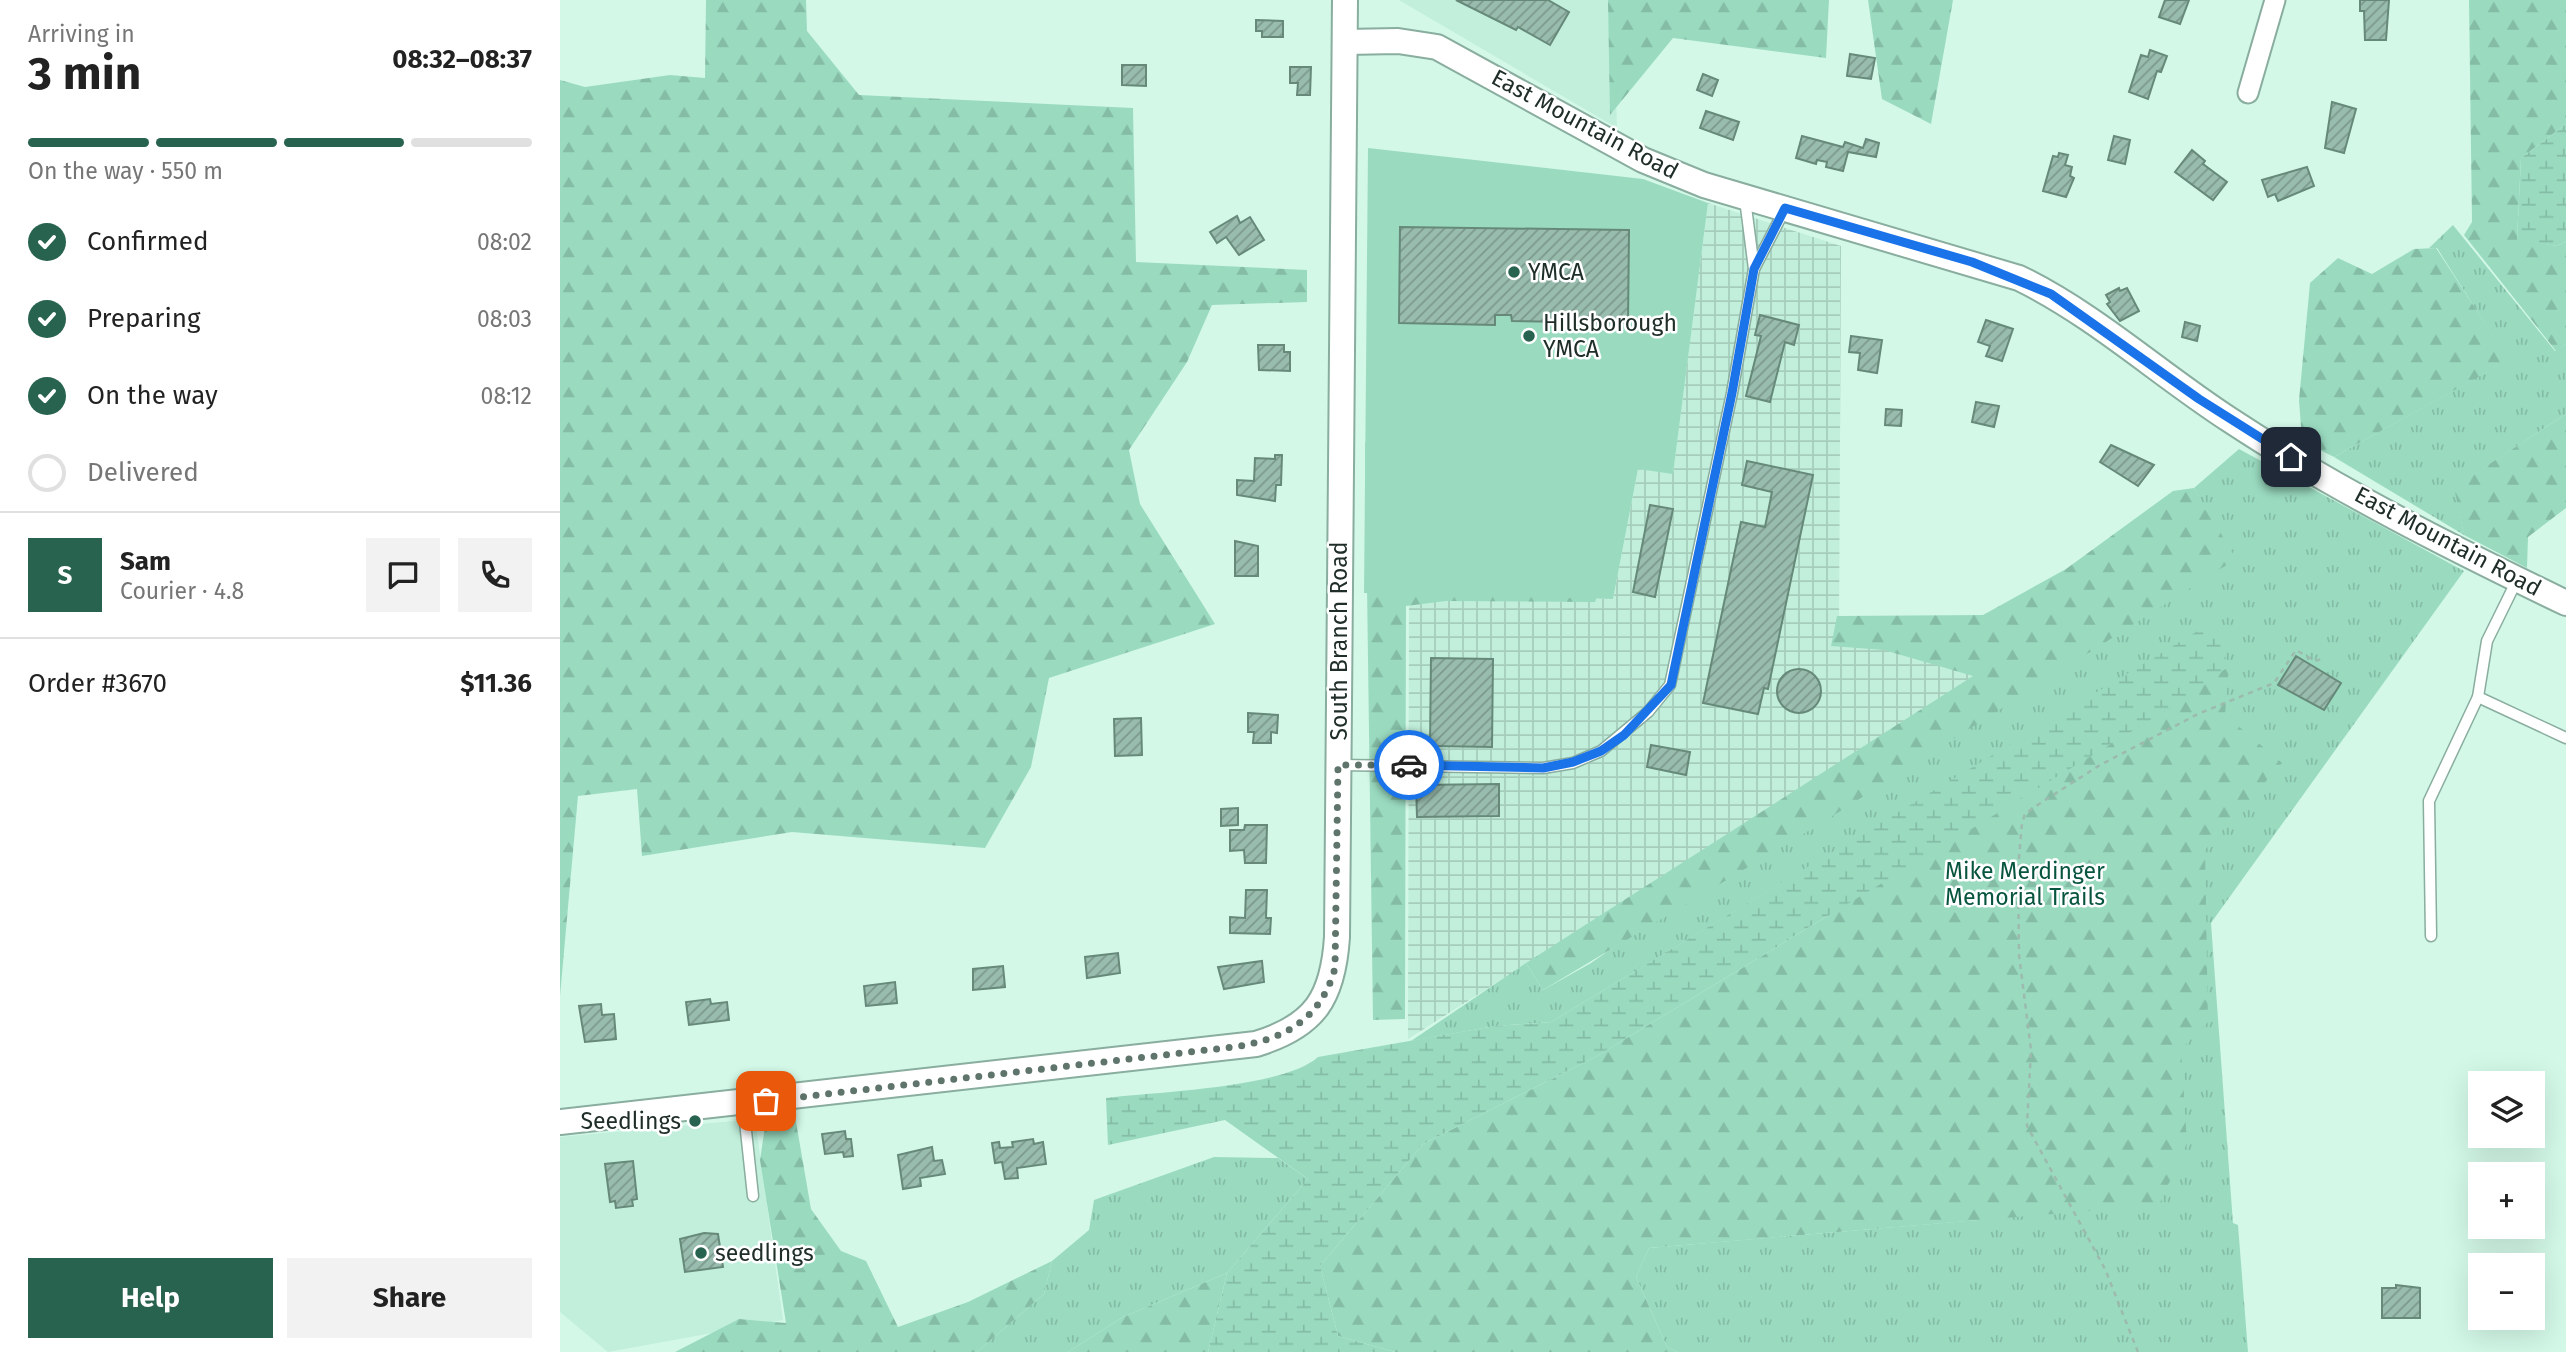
<!DOCTYPE html>
<html lang="en">
<head>
<meta charset="utf-8">
<style>
  body { margin:0; font-family:"Fira Sans",sans-serif; background:#f2f2f2; color:#222; height:100vh; display:flex; flex-direction:column; font-size:26px; white-space:nowrap }
  * { box-sizing:border-box; margin:0 }
  p { font-size:23px; color:#767676 }
  .icon { flex:none; width:38px; height:38px; fill:none; stroke:currentColor; stroke-width:2; stroke-linecap:round; stroke-linejoin:round }
  .map { position:relative; flex:1; overflow:hidden }
  .details { display:flex; flex-direction:column; background:#fff; width:560px }
  .details>* { flex:none }
  .buttons { position:absolute; left:1908px; top:1071px; display:grid; gap:14px }
  .buttons a { display:grid; place-items:center; width:77px; height:77px; border-radius:0px; background:#fff; box-shadow:0 7px 28px #0002; font-size:35px }
  .pin { position:absolute; display:grid; place-items:center; width:60px; height:60px; color:#fff; margin:-30px; border-radius:14px; box-shadow:0 4px 10px #0006 }
  .courier { position:absolute; display:grid; place-items:center; width:70px; height:70px; margin:-35px; border:5px solid #1a73e8; border-radius:50%; background:#fff; color:#222; box-shadow:0 2px 9px #0007 }
  .head em { font-style:normal; font-weight:700 }
  .head div { display:flex; flex-direction:column-reverse }
  .head { display:flex; align-items:center; justify-content:space-between; height:119px; padding:0 28px }
  h1 { font-size:46px; font-weight:700; line-height:52px }
  .bar { display:grid; grid-template-columns:repeat(4,1fr); gap:10px 7px; align-content:center; height:84px; padding:0 28px }
  .bar i { height:9px; border-radius:5px; background:#e0e0e0 }
  .bar .on { background:#27634e }
  .bar p { grid-column:span 4 }
  .line { display:flex; align-items:center; gap:18px; padding:0 28px; border-top:2px solid #e0e0e0 }
  .line div { flex:1 }
  .round { display:grid; place-items:center; flex:none; width:74px; height:74px; border-radius:0px; background:#f2f2f2 }
  ol { padding:0 28px; list-style:none }
  li { display:flex; align-items:center; gap:21px; height:77px }
  li p { margin-inline-start:auto }
  li .icon { padding:7px; border-radius:50%; background:#27634e; color:#fff; stroke-width:4 }
  li:last-child { color:#767676 }
  li i { width:38px; height:38px; border:4px solid #e0e0e0; border-radius:50% }
  .primary-button { display:flex; gap:14px; margin-top:auto; padding:14px 28px }
  .primary-button a { flex:1; height:80px; border-radius:0px; background:#27634e; color:#fff; font-size:28px; font-weight:700; line-height:80px; text-align:center }
  .primary-button a+a { background:#f2f2f2; color:#222 }
  main { display:flex; flex:1; min-height:0 }
  .map>svg:first-child { display:block }
</style>
</head>
<body>
<main>
<section class="details">
<div class="head"><div><h1>3 min</h1><p>Arriving in</p></div><em>08:32–08:37</em></div>
<div class="bar"><i class="on"></i><i class="on"></i><i class="on"></i><i></i><p>On the way · 550 m</p></div>
<ol>
<li><svg class="icon" aria-label="check" viewBox="0 0 24 24"><path d="M5 12l5 5 9-10"/></svg>Confirmed<p>08:02</p></li>
<li><svg class="icon" aria-label="check" viewBox="0 0 24 24"><path d="M5 12l5 5 9-10"/></svg>Preparing<p>08:03</p></li>
<li><svg class="icon" aria-label="check" viewBox="0 0 24 24"><path d="M5 12l5 5 9-10"/></svg>On the way<p>08:12</p></li>
<li><i></i>Delivered</li>
</ol>
<div class="line" style="height:126px"><b class="round" style="background:#27634e;color:#fff">S</b><div><b>Sam</b><p>Courier · 4.8</p></div><a class="round"><svg class="icon" aria-label="chat" viewBox="0 0 24 24"><path d="M4 5h16v11H9l-5 4z"/></svg></a><a class="round"><svg class="icon" aria-label="phone" viewBox="0 0 24 24"><path d="M5 4h4l2 5-3 2q2 4 5 5l2-3 5 2v4C11 20 4 13 5 4z"/></svg></a></div>
<div class="line" style="height:91px"><div>Order #3670</div><b>$11.36</b></div>
<div class="primary-button"><a>Help</a><a>Share</a></div>
</section>
<div class="map">
<svg width="2006" height="1352" viewBox="0 0 2006 1352">
  <defs>
    <pattern id="industrial-grid" width="8" height="8" patternUnits="userSpaceOnUse" patternTransform="scale(1.75)"><rect width="8" height="8" fill="#c1efdb"/><path d="M0 4h8M4 0v8" fill="none" stroke="#a6cdbc"/></pattern>
    <pattern id="grass-tufts" width="24" height="20" patternUnits="userSpaceOnUse" patternTransform="scale(1.75)"><rect width="24" height="20" fill="#9adbc0"/><path d="M3 7l-1-3M5 7V3M7 7l1-3M15 17l-1-3M17 17v-4M19 17l1-3" fill="none" stroke="#84bca5"/></pattern>
    <pattern id="forest-firs" width="22" height="20" patternUnits="userSpaceOnUse" patternTransform="scale(1.75)"><rect width="22" height="20" fill="#9adbc0"/><path d="M5 1l3.5 6h-7zM16 11l3.5 6h-7z" fill="#84bca5"/></pattern>
    <pattern id="wetland-marsh" width="20" height="14" patternUnits="userSpaceOnUse" patternTransform="scale(1.75)"><rect width="20" height="14" fill="#9adbc0"/><path d="M1 5h8M5 5V1M11 12h8M15 12V8" fill="none" stroke="#84bca5"/></pattern>
    <pattern id="building-hatch" width="6" height="6" patternUnits="userSpaceOnUse" patternTransform="scale(1.75)"><rect width="6" height="6" fill="#98bcad"/><path d="M-1 1l2-2M0 6l6-6M5 7l2-2" fill="none" stroke="#7c998d"/></pattern>
  </defs>
  <rect width="100%" height="100%" fill="#d3f8e8"/>
  <!-- built -->
  <g fill="#c1efdb">
    <polygon points="839,0 1053,0 1057,128"/>
    <polygon points="195,1119 223,1320 48,1352 0,1312 0,1137"/>
  </g>
  <!-- industrial -->
  <polygon fill="url(#industrial-grid)" points="1148,203 1281,246 1279,637 1422,674 848,1039 849,595 1053,599 1078,469 1113,473"/>
  <!-- grass -->
  <g fill="url(#grass-tufts)">
    <polygon points="1893,225 1995,351 2006,344 2006,414 1895,487 1904,535 1774,457 1948,360 1877,248 1869,248"/>
    <polygon points="1679,449 1904,571 1651,923 1673,1223 1678,1225 1688,1352 1117,1352 1107,1347 1076,1277 1089,1248 1418,1220 1245,869 991,1022 935,1026 851,1041 966,963 983,990 1031,963 1657,529 1634,488"/>
    <polygon points="654,1157 718,1158 748,1179 667,1273 563,1317 508,1352 417,1352 484,1294 492,1261 529,1230 534,1200"/>
  </g>
  <!-- forest -->
  <g fill="url(#forest-firs)">
    <polygon points="146,0 246,0 247,31 299,95 573,108 576,262 747,270 747,302 652,305 627,362 569,450 580,504 655,624 489,678 471,767 425,848 232,832 82,856 77,789 18,796 0,996 0,80 25,87 110,75 145,78"/>
    <polygon points="1048,0 1269,0 1266,58 1113,38 1050,115"/>
    <polygon points="1308,0 1393,0 1371,124 1322,99"/>
    <polygon points="1909,0 2006,0 2006,124 1961,158 1957,239 1997,246 2006,241 2006,344 1996,351 1904,235 1912,222"/>
    <polygon points="1876,248 1949,360 1774,457 1742,441 1739,400 1750,283 1778,258 1812,274 1854,249"/>
    <polygon points="2006,414 2006,508 1968,537 1967,568 1904,535 1894,487"/>
    <polygon points="805,442 1044,578 1035,602 886,601 846,606 845,1019 813,1020"/>
    <polygon points="1634,488 1676,559 1260,824 983,990 966,963 1413,676 1324,650 1271,646 1277,616 1423,615 1506,569 1613,491"/>
    <polygon points="1669,666 1665,715 1722,763 1645,850 1648,1022 1621,1049 1627,1143 1599,1205 1089,1248 1076,1277 1107,1347 1117,1352 835,1352 778,1336 760,1266 863,1144 1037,1056 1620,702"/>
    <polygon points="235,1116 251,1209 281,1251 306,1261 338,1327 408,1302 492,1261 484,1294 417,1352 115,1352 179,1319 226,1323 200,1160 206,1120"/>
    <polygon points="667,1273 648,1352 508,1352 563,1317"/>
  </g>
  <!-- wetland -->
  <g fill="url(#wetland-marsh)">
    <polygon points="2006,124 2006,241 1997,246 1957,240 1961,158"/>
    <path d="M1651,623L1669,666L1620,702L1037,1056L863,1144L760,1266L778,1336L835,1352H648L667,1273L748,1179L665,1120L548,1145L546,1098C594,1092 724,1088 758,1057L935,1026L991,1022Z"/>
  </g>
  <!-- pitch -->
  <polygon fill="#9adbc0" points="808,148 1083,179 1148,203 1113,474 1078,469 1053,599 804,593"/>
  <!-- building -->
  <g fill="url(#building-hatch)" stroke="#66897a" stroke-width="2">
    <polygon points="896,0 988,0 1009,12 990,45 958,27 956,30"/>
    <polygon points="1605,0 1629,0 1620,24 1599,17"/>
    <polygon points="1800,0 1829,0 1826,40 1805,40 1804,11 1800,11"/>
    <polygon points="696,20 723,21 723,37 702,37 702,31 696,31"/>
    <polygon points="1590,50 1607,56 1601,72 1597,71 1588,99 1569,92 1581,55 1588,57"/>
    <polygon points="1290,54 1315,58 1311,79 1287,76"/>
    <polygon points="562,65 586,65 586,86 562,85"/>
    <polygon points="730,67 751,67 750,95 737,95 738,83 730,83"/>
    <polygon points="1143,74 1158,80 1152,96 1137,90"/>
    <polygon points="1772,102 1796,109 1784,153 1765,148"/>
    <polygon points="1146,111 1179,122 1173,140 1140,128"/>
    <polygon points="1242,136 1283,147 1285,142 1303,148 1306,139 1319,143 1316,157 1288,152 1283,171 1266,167 1267,162 1257,160 1256,164 1236,158"/>
    <polygon points="1554,136 1570,140 1565,164 1548,160"/>
    <polygon points="1632,150 1645,161 1643,164 1667,182 1653,200 1615,172"/>
    <polygon points="1499,153 1508,155 1505,165 1512,167 1510,176 1514,178 1506,197 1483,191 1493,156 1498,157"/>
    <polygon points="1747,167 1754,186 1718,201 1715,194 1708,197 1702,180"/>
    <polygon points="677,216 680,223 690,217 704,240 679,255 666,237 657,243 650,232"/>
    <polygon points="840,227 1069,230 1068,323 952,321 951,315 935,315 935,325 839,323"/>
    <polygon points="1559,288 1560,291 1567,288 1579,311 1560,321 1547,304 1550,302 1546,295"/>
    <polygon points="1200,315 1239,325 1234,345 1225,342 1210,402 1186,396 1201,336 1195,335"/>
    <polygon points="1426,320 1453,329 1442,361 1426,356 1430,346 1418,342"/>
    <polygon points="1625,322 1640,326 1637,341 1622,337"/>
    <polygon points="1291,336 1322,340 1317,373 1298,370 1300,353 1289,352"/>
    <polygon points="698,345 724,345 724,352 730,352 730,371 699,370"/>
    <polygon points="1416,402 1439,406 1434,427 1412,422"/>
    <polygon points="1326,409 1342,410 1341,426 1325,425"/>
    <polygon points="1551,445 1594,465 1578,486 1540,462"/>
    <polygon points="715,455 722,455 721,485 716,485 715,501 677,495 677,480 694,481 695,458 715,459"/>
    <polygon points="1187,461 1253,475 1208,689 1204,688 1198,714 1143,703 1181,522 1205,527 1212,492 1182,485"/>
    <polygon points="1090,505 1113,509 1095,597 1073,592"/>
    <polygon points="675,541 698,546 698,576 675,576"/>
    <polygon points="1736,656 1781,683 1764,710 1718,685"/>
    <polygon points="871,658 933,659 932,747 870,746"/>
    <circle cx="1239" cy="691" r="22"/>
    <polygon points="688,713 718,715 717,733 711,732 711,743 693,743 694,732 688,732"/>
    <polygon points="581,718 582,755 555,756 554,719"/>
    <polygon points="1091,745 1130,752 1126,775 1087,767"/>
    <polygon points="939,784 939,816 857,817 856,785"/>
    <polygon points="678,808 678,825 661,826 661,809"/>
    <polygon points="685,825 707,825 706,863 685,863 684,850 670,851 670,830 684,830"/>
    <polygon points="686,890 707,890 706,918 711,918 710,934 670,933 670,917 685,918"/>
    <polygon points="558,953 560,973 527,978 525,957"/>
    <polygon points="702,961 704,982 664,989 658,967"/>
    <polygon points="443,966 445,987 413,990 413,969"/>
    <polygon points="335,982 337,1003 306,1006 304,986"/>
    <polygon points="150,999 151,1004 167,1002 169,1020 129,1025 126,1002"/>
    <polygon points="41,1004 42,1015 54,1014 56,1039 25,1042 19,1006"/>
    <polygon points="285,1131 286,1139 291,1139 293,1156 284,1157 283,1152 265,1154 262,1134"/>
    <polygon points="473,1139 474,1144 483,1142 486,1164 457,1168 458,1178 445,1179 442,1162 435,1163 432,1143 439,1142 440,1148 453,1147 452,1142"/>
    <polygon points="372,1147 374,1161 382,1160 385,1174 360,1178 361,1186 343,1189 338,1155"/>
    <polygon points="73,1161 77,1199 72,1200 73,1206 56,1208 55,1201 50,1202 45,1164"/>
    <polygon points="144,1233 158,1234 163,1267 125,1272 120,1239"/>
    <polygon points="1836,1285 1860,1288 1860,1318 1822,1318 1822,1288 1836,1288"/>
  </g>
  <g fill="none" stroke-linecap="round" stroke-linejoin="round">
    <!-- service casing -->
    <g stroke="#89ad9e" stroke-width="13">
      <g id="service">
        <polyline points="1194,269 1224,211"/>
        <polyline points="1957,580 1927,641 1918,697 2006,738"/>
        <polyline points="779,765 983,768 1013,763 1041,751 1088,712 1110,685 1172,393 1194,269 1185,199"/>
        <polyline points="1871,936 1869,801 1918,697"/>
        <polyline points="183,1103 193,1196"/>
      </g>
    </g>
    <!-- minor casing -->
    <g stroke="#89ad9e" stroke-width="23">
      <polyline id="minor" points="1688,93 1715,0"/>
    </g>
    <!-- tertiary casing -->
    <g stroke="#89ad9e" stroke-width="28">
      <g id="tertiary">
        <path d="M786,42L838,41L877,47L1083,160L1144,185L1459,278C1535,315 1599,374 1670,420C1776,490 1892,548 2006,603"/>
        <path d="M0,1122L696,1044C755,1026 773,998 777,937L785,0"/>
      </g>
    </g>
    <!-- path -->
    <polyline stroke="#9cbaad" stroke-width="2.5" stroke-dasharray="5 5" stroke-linecap="butt" points="1578,1352 1545,1269 1467,1126 1471,1050 1459,955 1458,870 1462,823 1465,814 1476,806 1540,765 1638,714 1714,683 1736,650 1755,661 1765,658"/>
    <!-- service -->
    <use href="#service" stroke="#fff" stroke-width="10"/>
    <!-- minor -->
    <use href="#minor" stroke="#fff" stroke-width="19"/>
    <!-- tertiary -->
    <use href="#tertiary" stroke="#fff" stroke-width="24"/>
  </g>
  <g fill="none" stroke-linecap="round" stroke-linejoin="round">
    <!-- done -->
    <path stroke="#5f756b" stroke-width="7" stroke-dasharray="0 12.6" d="M206,1101L673,1047C723,1040 761,1020 775,968L778,765H849"/>
    <!-- route -->
    <polyline stroke="#1a73e8" stroke-width="9" points="849,765 983,768 1013,762 1041,751 1064,735 1111,685 1172,393 1194,269 1225,208 1412,262 1491,294 1639,399 1731,457"/>
  </g>
  <!-- markers -->
  <g fill="#27634e" stroke="#fff" stroke-width="2.5">
    <circle cx="954" cy="272" r="7"/>
    <circle cx="969" cy="336" r="7"/>
    <circle cx="135" cy="1121" r="7"/>
    <circle cx="141" cy="1253" r="7"/>
  </g>
  <g text-anchor="middle" dominant-baseline="central" stroke-width="5" stroke-linejoin="round" paint-order="stroke">
    <!-- street labels -->
    <g font-size="23" fill="#202e28" stroke="#fff">
      <text transform="translate(1025 124) rotate(28)">East Mountain Road</text>
      <text transform="translate(1888 541) rotate(28)">East Mountain Road</text>
      <text transform="translate(779 641) rotate(-90)">South Branch Road</text>
    </g>
    <!-- poi labels -->
    <g font-size="23" fill="#202e28" stroke="#fff" text-anchor="start">
      <text x="968" y="272">YMCA</text>
      <text x="983" y="323">Hillsborough<tspan x="983" dy="26">YMCA</tspan></text>
      <text x="121" y="1121" text-anchor="end">Seedlings</text>
      <text x="155" y="1253">seedlings</text>
    </g>
    <!-- park labels -->
    <g font-size="23" fill="#08553f" stroke="#fff">
      <text x="1465" y="871">Mike Merdinger<tspan x="1465" dy="26">Memorial Trails</tspan></text>
    </g>
  </g>
</svg>
<div class="buttons">
<a><svg class="icon" aria-label="layers" viewBox="0 0 24 24"><path d="M12 4l9 5-9 5-9-5zM3 14l9 5 9-5"/></svg></a>
<a>+</a>
<a>−</a>
</div>
<div class="pin" style="left:206px;top:1101px;background:#ea580c"><svg class="icon" aria-label="bag" viewBox="0 0 24 24"><path d="M5 8h14l-1 12H6zM9 8a3 3 0 0 1 6 0"/></svg></div>
<div class="pin" style="left:1731px;top:457px;background:#1f2937"><svg class="icon" aria-label="home" viewBox="0 0 24 24"><path d="M3 11l9-7 9 7M6 9v11h12V9"/></svg></div>
<div class="courier" style="left:849px;top:765px"><svg class="icon" aria-label="car" viewBox="0 0 24 24"><path d="M5 17H2v-5l4-1 3-4h7l3 4 3 1v5h-3M9 17h6M6 11h13"/><circle cx="7" cy="17" r="2"/><circle cx="17" cy="17" r="2"/></svg></div>
</div>
</main>
</body>
</html>
